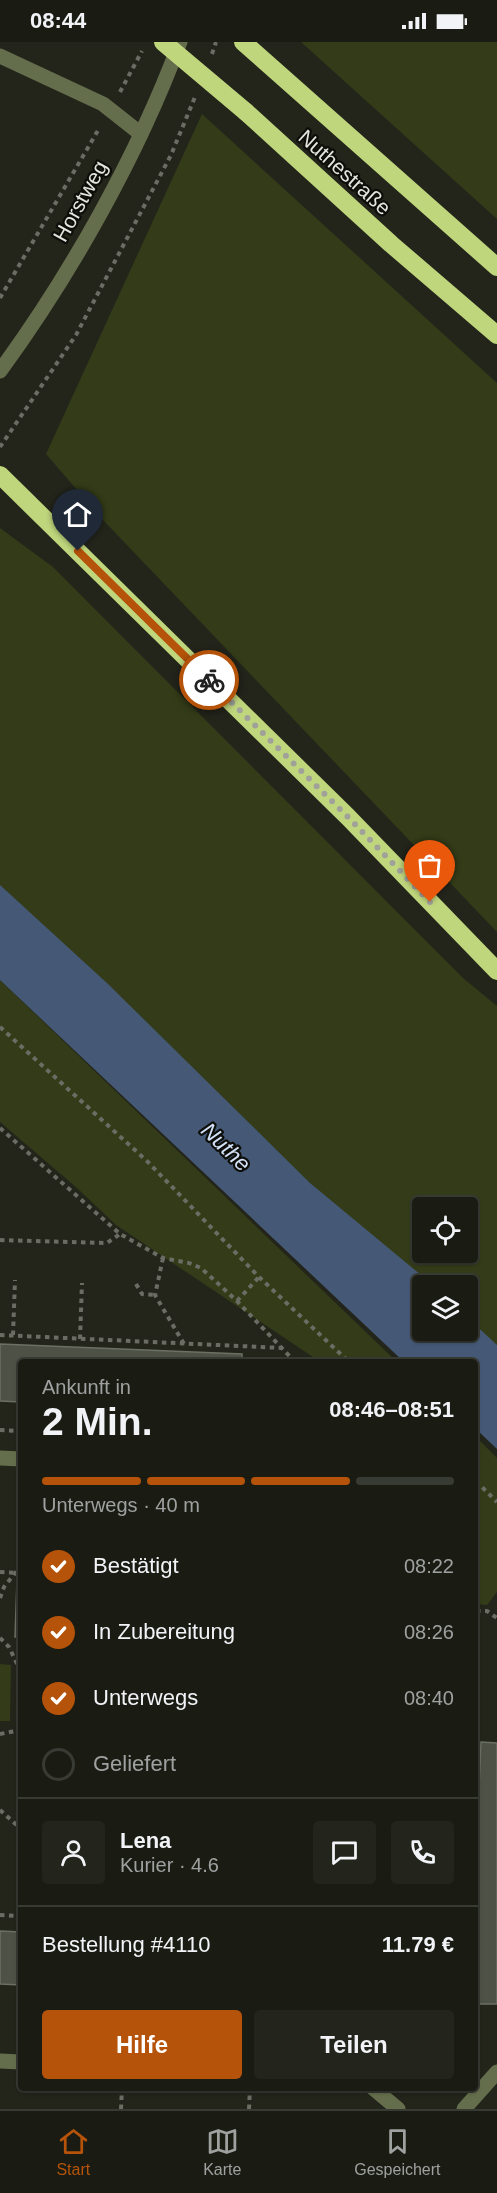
<!DOCTYPE html>
<html lang="de">
<head>
<meta charset="utf-8">
<style>
  body { margin:0; font-family:Arial,sans-serif; background:#23251d; color:#f1f3f6; height:100vh; display:flex; flex-direction:column; font-size:22px; white-space:nowrap }
  * { box-sizing:border-box; margin:0 }
  p { font-size:20px; color:#9fa1a0 }
  .icon { flex:none; width:33px; height:33px; fill:none; stroke:currentColor; stroke-width:2; stroke-linecap:round; stroke-linejoin:round }
  .map { position:relative; flex:1; overflow:hidden }
  .details { position:absolute; left:18px; top:1317px; width:460px; height:732px; display:flex; flex-direction:column; background:#1a1c14; border-radius:6px; box-shadow:0 2px 4px #0004,0 0 0 2px #383a34 }
  .details>* { flex:none }
  .controls { position:absolute; left:412px; top:1155px; display:grid; gap:12px }
  .controls a { display:grid; place-items:center; width:66px; height:66px; border-radius:6px; background:#1a1c14; box-shadow:0 2px 4px #0004,0 0 0 2px #383a34; font-size:30px }
  .pin { position:absolute; display:grid; place-items:center; width:51px; height:51px; color:#fff; margin:-62px -26px; border-radius:50% 50% 50% 0; rotate:-45deg; box-shadow:0 0 6px #0007 }
  .pin .icon { rotate:45deg }
  .courier { position:absolute; display:grid; place-items:center; width:60px; height:60px; margin:-30px; border:4px solid #b45309; border-radius:50%; background:#fff; color:#222; box-shadow:0 2px 8px #0007 }
  .summary em { font-style:normal; font-weight:700 }
  .summary div { display:flex; flex-direction:column-reverse }
  .summary { display:flex; align-items:center; justify-content:space-between; height:102px; padding:0 24px }
  h1 { font-size:39px; font-weight:700; line-height:45px }
  .bar { display:grid; grid-template-columns:repeat(4,1fr); gap:9px 6px; align-content:center; height:72px; padding:0 24px }
  .bar i { height:8px; border-radius:4px; background:#383a34 }
  .bar .active { background:#b45309 }
  .bar p { grid-column:span 4 }
  .line { display:flex; align-items:center; gap:15px; padding:0 24px; border-top:2px solid #383a34 }
  .line div { flex:1 }
  .round { display:grid; place-items:center; flex:none; width:63px; height:63px; border-radius:6px; background:#23251d }
  ol { padding:0 24px; list-style:none }
  li { display:flex; align-items:center; gap:18px; height:66px }
  li p { margin-inline-start:auto }
  li .icon { padding:6px; border-radius:50%; background:#b45309; color:#fff; stroke-width:4 }
  li:last-child { color:#9fa1a0 }
  li i { width:33px; height:33px; border:3px solid #383a34; border-radius:50% }
  .button { display:flex; gap:12px; margin-top:auto; padding:12px 24px }
  .button a { flex:1; height:69px; border-radius:6px; background:#b45309; color:#fff; font-size:24px; font-weight:700; line-height:69px; text-align:center }
  .button a+a { background:#23251d; color:#f1f3f6 }
  .status { display:flex; justify-content:space-between; align-items:center; height:42px; padding:0 30px; background:#1a1c14; direction:ltr }
  .status svg { height:16px; fill:currentColor }
  .menu { display:flex; justify-content:space-around; align-items:center; height:84px; border-top:2px solid #383a34; background:#1a1c14; font-size:16px; color:#9fa1a0 }
  .menu a { display:grid; justify-items:center; gap:3px }
  .menu .active { color:#b45309 }
  .map>svg:first-child { display:block }
</style>
</head>
<body>
<div class="status"><b>08:44</b><svg viewBox="0 0 49 12"><path d="M0 12V9h3v3zM5 12V6h3v6zM10 12V3h3v9zM15 12V0h3v12zM26 1h20v11H26zM47 4h2v5h-2z"/></svg></div>
<div class="map">
<svg width="497" height="2067" viewBox="0 0 497 2067">
  <rect width="100%" height="100%" fill="#23251b"/>
  <!-- green -->
  <g fill="#333b18" fill-rule="evenodd">
    <polygon points="301,0 497,0 497,177"/>
    <polygon points="202,72 497,341 497,890 103,478 46,412"/>
    <path d="M0,486L53,525L463,936L497,964V1320L468,1288V1244H423V1249L0,846ZM423,1166H468V1210H423Z"/>
    <polygon points="0,938 397,1320 316,1320 316,1317 116,1183 77,1146 0,1080"/>
    <polygon points="476,1395 497,1416 497,1550 487,1563 476,1562"/>
    <polygon points="0,1622 11,1623 10,1679 0,1679"/>
  </g>
  <!-- water -->
  <polygon fill="#455977" points="0,843 108,942 310,1141 433,1243 423,1244 423,1288 468,1288 468,1276 497,1303 497,1407 476,1387 476,1320 404,1320 0,938"/>
  <!-- building -->
  <g fill="#4e5146" stroke="#6c7063" stroke-width="1.5">
    <polygon points="0,1302 242,1312 242,1320 21,1320 21,1360 0,1359"/>
    <polygon points="17,1538 21,1538 21,1595 15,1595"/>
    <polygon points="481,1700 497,1701 497,1962 476,1962 478,1785 476,1785 476,1767 478,1768"/>
    <polygon points="0,1889 21,1890 21,1943 0,1942"/>
  </g>
  <g fill="none" stroke-linecap="round" stroke-linejoin="round">
    <!-- path -->
    <g stroke="#6b6d64" stroke-width="4" stroke-dasharray="4.5 4.5" stroke-linecap="butt">
      <polyline points="212,12 216,0"/>
      <polyline points="120,50 142,9"/>
      <polyline points="0,256 100,85"/>
      <polyline points="0,405 76,293 171,113 195,55"/>
      <polyline points="0,985 148,1120 259,1235 349,1320"/>
      <polyline points="0,1086 120,1192 163,1216 189,1221 201,1226 237,1259 295,1320"/>
      <polyline points="0,1198 107,1201 120,1192"/>
      <polyline points="163,1216 155,1253 184,1302"/>
      <polyline points="136,1242 142,1252 155,1253"/>
      <polyline points="237,1259 259,1235"/>
      <polyline points="0,1293 283,1306"/>
      <polyline points="13,1293 15,1238"/>
      <polyline points="80,1297 82,1241"/>
      <polyline points="0,1388 21,1389"/>
      <polyline points="476,1439 497,1460"/>
      <polyline points="0,1530 21,1531"/>
      <polyline points="0,1556 4,1545 21,1524"/>
      <polyline points="476,1569 487,1569 497,1576"/>
      <polyline points="0,1596 9,1605 21,1630"/>
      <polyline points="0,1692 21,1688"/>
      <polyline points="0,1768 21,1787"/>
      <polyline points="0,1873 21,1874"/>
      <polyline points="121,2067 122,2046"/>
      <polyline points="249,2067 250,2046"/>
    </g>
    <!-- minor -->
    <g stroke="#656e4c" stroke-width="15">
      <polyline points="0,14 103,62 141,92"/>
      <path d="M0,329C71,232 138,113 180,0"/>
      <polyline points="0,1416 21,1417"/>
      <polyline points="0,2019 21,2020"/>
      <polyline points="373,2046 398,2067"/>
      <polyline points="464,2067 497,2030"/>
    </g>
    <!-- highway -->
    <g stroke="#c0d67d" stroke-width="18">
      <polyline points="243,0 497,225"/>
      <polyline points="246,70 391,202 497,293"/>
      <polyline points="0,433 348,775 497,929"/>
    </g>
    <!-- highway-bridge -->
    <polyline stroke="#c0d67d" stroke-width="18" points="163,0 246,70"/>
  </g>
  <g fill="none" stroke-linecap="round" stroke-linejoin="round">
    <!-- done -->
    <polyline stroke="#a0a29a" stroke-width="6" stroke-dasharray="0 10.8" points="209,638 348,775 430,860"/>
    <!-- route -->
    <polyline stroke="#b45309" stroke-width="8" points="78,509 209,638"/>
  </g>
  <g text-anchor="middle" dominant-baseline="central" stroke-width="4.5" stroke-linejoin="round" paint-order="stroke">
    <!-- street labels -->
    <g font-size="21" fill="#e3e5de" stroke="#0d0e09">
      <text transform="translate(345 130) rotate(42)">Nuthestraße</text>
      <text transform="translate(80 159) rotate(-61)">Horstweg</text>
    </g>
    <!-- water labels -->
    <g font-size="22" font-style="italic" fill="#d4e2f9" stroke="#0d0e09">
      <text transform="translate(226 1105) rotate(44)">Nuthe</text>
    </g>
  </g>
</svg>
<div class="controls">
<a><svg class="icon" aria-label="locate" viewBox="0 0 24 24"><circle cx="12" cy="12" r="6"/><path d="M12 2v4M12 18v4M2 12h4M18 12h4"/></svg></a>
<a><svg class="icon" aria-label="layers" viewBox="0 0 24 24"><path d="M12 4l9 5-9 5-9-5zM3 14l9 5 9-5"/></svg></a>
</div>
<div class="pin" style="left:430px;top:860px;background:#ea580c"><svg class="icon" aria-label="bag" viewBox="0 0 24 24"><path d="M5 8h14l-1 12H6zM9 8a3 3 0 0 1 6 0"/></svg></div>
<div class="pin" style="left:78px;top:509px;background:#1f2937"><svg class="icon" aria-label="home" viewBox="0 0 24 24"><path d="M3 11l9-7 9 7M6 9v11h12V9"/></svg></div>
<div class="courier" style="left:209px;top:638px"><svg class="icon" aria-label="bike" viewBox="0 0 24 24"><circle cx="6" cy="16" r="4"/><circle cx="18" cy="16" r="4"/><path d="M6 16l4-8h5l3 8M10 8l3 8H6M13 5h3"/></svg></div>
<section class="details">
<div class="summary"><div><h1>2 Min.</h1><p>Ankunft in</p></div><em>08:46–08:51</em></div>
<div class="bar"><i class="active"></i><i class="active"></i><i class="active"></i><i></i><p>Unterwegs · 40 m</p></div>
<ol>
<li><svg class="icon" aria-label="check" viewBox="0 0 24 24"><path d="M5 12l5 5 9-10"/></svg>Bestätigt<p>08:22</p></li>
<li><svg class="icon" aria-label="check" viewBox="0 0 24 24"><path d="M5 12l5 5 9-10"/></svg>In Zubereitung<p>08:26</p></li>
<li><svg class="icon" aria-label="check" viewBox="0 0 24 24"><path d="M5 12l5 5 9-10"/></svg>Unterwegs<p>08:40</p></li>
<li><i></i>Geliefert</li>
</ol>
<div class="line" style="height:108px"><a class="round"><svg class="icon" aria-label="person" viewBox="0 0 24 24"><circle cx="12" cy="8" r="4"/><path d="M4 21q1-7 8-7t8 7"/></svg></a><div><b>Lena</b><p>Kurier · 4.6</p></div><a class="round"><svg class="icon" aria-label="chat" viewBox="0 0 24 24"><path d="M4 5h16v11H9l-5 4z"/></svg></a><a class="round"><svg class="icon" aria-label="phone" viewBox="0 0 24 24"><path d="M5 4h4l2 5-3 2q2 4 5 5l2-3 5 2v4C11 20 4 13 5 4z"/></svg></a></div>
<div class="line" style="height:78px"><div>Bestellung #4110</div><b>11.79 €</b></div>
<div class="button"><a>Hilfe</a><a>Teilen</a></div>
</section>
</div>
<nav class="menu">
<a class="active"><svg class="icon" aria-label="home" viewBox="0 0 24 24"><path d="M3 11l9-7 9 7M6 9v11h12V9"/></svg>Start</a>
<a><svg class="icon" aria-label="map" viewBox="0 0 24 24"><path d="M3 6l6-2 6 2 6-2v14l-6 2-6-2-6 2zM9 4v14M15 6v14"/></svg>Karte</a>
<a><svg class="icon" aria-label="saved" viewBox="0 0 24 24"><path d="M7 4h10v16l-5-4-5 4z"/></svg>Gespeichert</a>
</nav>
</body>
</html>
